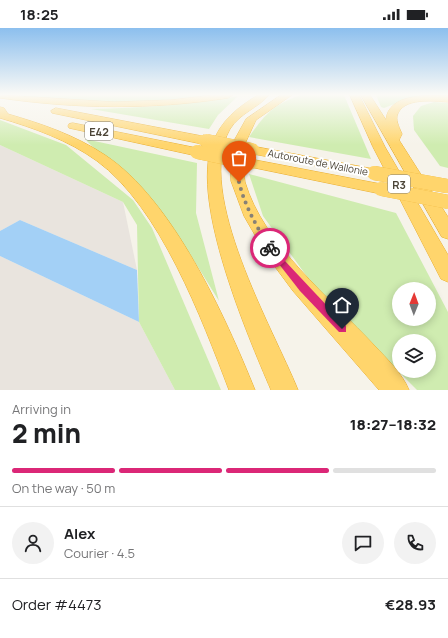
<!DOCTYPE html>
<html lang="en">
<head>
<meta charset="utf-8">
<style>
  body { margin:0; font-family:Manrope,sans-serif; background:#f2f2f2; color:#202124; height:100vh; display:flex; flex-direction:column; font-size:15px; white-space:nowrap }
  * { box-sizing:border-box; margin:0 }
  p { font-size:13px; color:#757577 }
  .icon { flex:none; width:22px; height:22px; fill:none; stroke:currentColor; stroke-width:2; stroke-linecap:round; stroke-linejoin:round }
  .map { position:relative; height:362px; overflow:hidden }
  .drawer { display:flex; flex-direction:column; background:#fff; flex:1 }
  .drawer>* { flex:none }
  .needle { width:26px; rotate:1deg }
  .fabs { position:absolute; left:392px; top:254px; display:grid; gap:8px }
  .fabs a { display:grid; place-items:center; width:44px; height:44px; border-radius:50%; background:#fff; box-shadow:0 2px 10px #0003; font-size:20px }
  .pin { position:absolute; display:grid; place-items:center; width:34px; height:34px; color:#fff; margin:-41px -17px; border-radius:50% 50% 50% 0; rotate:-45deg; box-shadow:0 0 4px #0007 }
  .pin .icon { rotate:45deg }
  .courier { position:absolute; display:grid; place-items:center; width:40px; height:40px; margin:-20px; border:3px solid #db2777; border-radius:50%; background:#fff; color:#222; box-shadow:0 1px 5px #0007 }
  .head em { font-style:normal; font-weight:800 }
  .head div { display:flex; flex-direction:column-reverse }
  .head { display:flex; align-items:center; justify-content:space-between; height:68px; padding:0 12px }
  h1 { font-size:26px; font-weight:800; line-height:30px }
  .bar { display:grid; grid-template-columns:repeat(4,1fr); gap:6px 4px; align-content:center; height:48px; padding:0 12px }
  .bar i { height:5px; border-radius:3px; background:#e0e0e0 }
  .bar .current { background:#db2777 }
  .bar p { grid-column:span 4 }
  .line { display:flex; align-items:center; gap:10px; padding:0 12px; border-top:1px solid #e0e0e0 }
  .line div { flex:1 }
  .round { display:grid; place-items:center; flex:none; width:42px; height:42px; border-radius:21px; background:#f2f2f2 }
  .status { display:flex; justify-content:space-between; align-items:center; height:28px; padding:0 20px; background:#fff; direction:ltr }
  .status svg { height:11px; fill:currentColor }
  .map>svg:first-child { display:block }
</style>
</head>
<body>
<div class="status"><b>18:25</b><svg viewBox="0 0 49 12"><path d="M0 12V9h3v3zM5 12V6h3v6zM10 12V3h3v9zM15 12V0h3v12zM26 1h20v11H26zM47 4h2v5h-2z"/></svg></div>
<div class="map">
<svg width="448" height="362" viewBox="0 0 448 362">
  <rect width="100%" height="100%" fill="#f6f3ea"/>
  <!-- industrial -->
  <g fill="#e9e4de">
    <polygon points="0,117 123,174 137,242 20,192 0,203"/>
    <polygon points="0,228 139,294 175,362 0,362"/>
  </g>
  <!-- green -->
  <g fill="#cfecb0" fill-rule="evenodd">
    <path d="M17,67H212C148,75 81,79 17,67Z"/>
    <path d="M300,67H344L371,131L249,109C266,85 272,78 300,67Z"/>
    <polygon points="376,67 448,67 448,69 402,73 384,80 381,79"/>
    <path d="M238,68L218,87L209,101L91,81C141,80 189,77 238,68Z"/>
    <polygon points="434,74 448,75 448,140 440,138 414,102 413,88 421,78"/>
    <polygon points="0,92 66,117 133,172 152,200 221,362 175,362 139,294 137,197 123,174 0,117"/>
    <path d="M85,111L197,135L196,185L219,273C192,230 167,184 129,149C115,135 98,126 85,111Z"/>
    <path d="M249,146L396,185L448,284V362H417L316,261L263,188ZM399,261H429V291H399ZM399,313H429V343H399Z"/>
  </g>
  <!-- water -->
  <polygon fill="#a3d0f6" points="20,192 137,242 139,294 0,228 0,203"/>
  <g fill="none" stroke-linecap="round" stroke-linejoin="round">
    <!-- highway casing -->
    <g stroke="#e9ae31" stroke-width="1">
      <g id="highway">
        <path d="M0,67L114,74L171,72L213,67H233L228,70C151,82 77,81 0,70Z"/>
        <path d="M258,67H269C258,80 240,85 230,101C194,165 273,300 298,362H271C247,306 191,175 212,117C220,93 238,79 258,67Z"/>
        <path d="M281,67H292L256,92L243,120L244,135L250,131L381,156L386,157L388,161L386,165L381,166L250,139L244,135C244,141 244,148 245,154C263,216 331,271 374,317C387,331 402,345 409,362H379L293,263L267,228L244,188L231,153L230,120L246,91Z"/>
        <polygon points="350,67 359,67 385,119 448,227 448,254 441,251 373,119"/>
        <path d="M361,67H370L386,92C388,65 429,67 448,68V74C434,73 402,69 397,88C396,94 400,101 402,106L399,112L448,189V211L442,209Z"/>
        <path d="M0,79L4,80L8,86C42,96 75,107 105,127C173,172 225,288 255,362H229C202,291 160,179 97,133C68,112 34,100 0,90Z"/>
        <polygon points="56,80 202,108 208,112 202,116 52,85 51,83"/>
        <polygon points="73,95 197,120 203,124 197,128 69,100 68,98 69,96"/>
        <polygon points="252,118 374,141 379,142 381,145 379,148 374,149 248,125 246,122 248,119"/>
      </g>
    </g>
    <!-- highway -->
    <use href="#highway" fill="#ffd56c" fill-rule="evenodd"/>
    <!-- highway-bridge-far1 casing -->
    <g stroke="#e9ae31" stroke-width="11" stroke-linecap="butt">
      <polyline id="highway-bridge-far1" points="202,112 212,114"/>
    </g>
    <!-- highway-bridge casing -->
    <g stroke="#e9ae31" stroke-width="14" stroke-linecap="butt">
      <g id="highway-bridge">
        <polyline points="207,113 252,122"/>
        <polyline points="197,124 250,135"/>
        <polyline points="374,145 447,158"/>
        <polyline points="381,161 448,174"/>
      </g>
    </g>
    <!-- highway-bridge-far1 -->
    <use href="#highway-bridge-far1" stroke="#ffd56c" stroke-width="10"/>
    <!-- highway-bridge -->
    <use href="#highway-bridge" stroke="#ffd56c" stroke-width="14"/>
  </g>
  <!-- sky -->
  <linearGradient id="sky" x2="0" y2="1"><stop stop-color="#8cbfee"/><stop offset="0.57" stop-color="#fbfaf6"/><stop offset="1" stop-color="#fbfaf6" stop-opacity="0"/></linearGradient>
  <rect width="448" height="117" fill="url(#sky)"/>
  <!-- route -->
  <polygon fill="#db2777" points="270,217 346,298 346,304 339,304 300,263 268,222 267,220"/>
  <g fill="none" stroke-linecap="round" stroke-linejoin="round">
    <!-- done -->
    <path stroke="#878176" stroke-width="4" stroke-dasharray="0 7.2" d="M239,154C245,179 257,199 270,220"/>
  </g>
  <g text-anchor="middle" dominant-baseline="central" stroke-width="4" stroke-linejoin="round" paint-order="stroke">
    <!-- far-street labels -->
    <g font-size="10" fill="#4b4437" stroke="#fff">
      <text transform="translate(318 134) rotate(11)">Autoroute de Wallonie</text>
    </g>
    <!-- shield labels -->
    <g fill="#fff" stroke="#817c73" stroke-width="1">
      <rect x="85" y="94" width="28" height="18" rx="3"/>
      <rect x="388" y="147" width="22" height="18" rx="3"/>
    </g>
    <g font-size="11" font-weight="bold" fill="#4b4437">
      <text x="99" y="103">E42</text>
      <text x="399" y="156">R3</text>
    </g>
  </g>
</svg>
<div class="fabs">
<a><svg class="needle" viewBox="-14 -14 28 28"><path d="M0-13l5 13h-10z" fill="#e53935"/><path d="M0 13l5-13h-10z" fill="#757577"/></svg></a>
<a><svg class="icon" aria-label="layers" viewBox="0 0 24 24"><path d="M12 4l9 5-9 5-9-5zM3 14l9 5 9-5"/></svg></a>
</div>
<div class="pin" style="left:239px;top:154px;background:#ea580c"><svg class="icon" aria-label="bag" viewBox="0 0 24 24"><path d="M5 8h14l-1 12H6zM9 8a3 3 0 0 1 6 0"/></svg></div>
<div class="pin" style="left:342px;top:301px;background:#1f2937"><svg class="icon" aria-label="home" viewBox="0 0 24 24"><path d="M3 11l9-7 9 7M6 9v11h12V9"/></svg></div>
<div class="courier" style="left:270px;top:220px"><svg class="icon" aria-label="bike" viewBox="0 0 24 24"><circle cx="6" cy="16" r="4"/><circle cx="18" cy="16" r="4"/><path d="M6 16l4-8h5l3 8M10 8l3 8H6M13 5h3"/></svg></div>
</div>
<section class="drawer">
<div class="head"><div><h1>2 min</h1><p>Arriving in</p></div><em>18:27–18:32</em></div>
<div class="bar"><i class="current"></i><i class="current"></i><i class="current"></i><i></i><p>On the way · 50 m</p></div>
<div class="line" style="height:72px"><a class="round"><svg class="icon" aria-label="person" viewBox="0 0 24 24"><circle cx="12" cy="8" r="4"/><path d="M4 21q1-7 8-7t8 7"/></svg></a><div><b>Alex</b><p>Courier · 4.5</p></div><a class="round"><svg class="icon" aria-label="chat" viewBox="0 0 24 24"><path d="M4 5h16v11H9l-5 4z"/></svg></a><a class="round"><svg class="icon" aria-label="phone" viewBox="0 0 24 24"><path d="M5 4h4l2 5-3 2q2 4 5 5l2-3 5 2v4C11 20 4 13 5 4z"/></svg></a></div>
<div class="line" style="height:52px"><div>Order #4473</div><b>€28.93</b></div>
</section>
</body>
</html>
